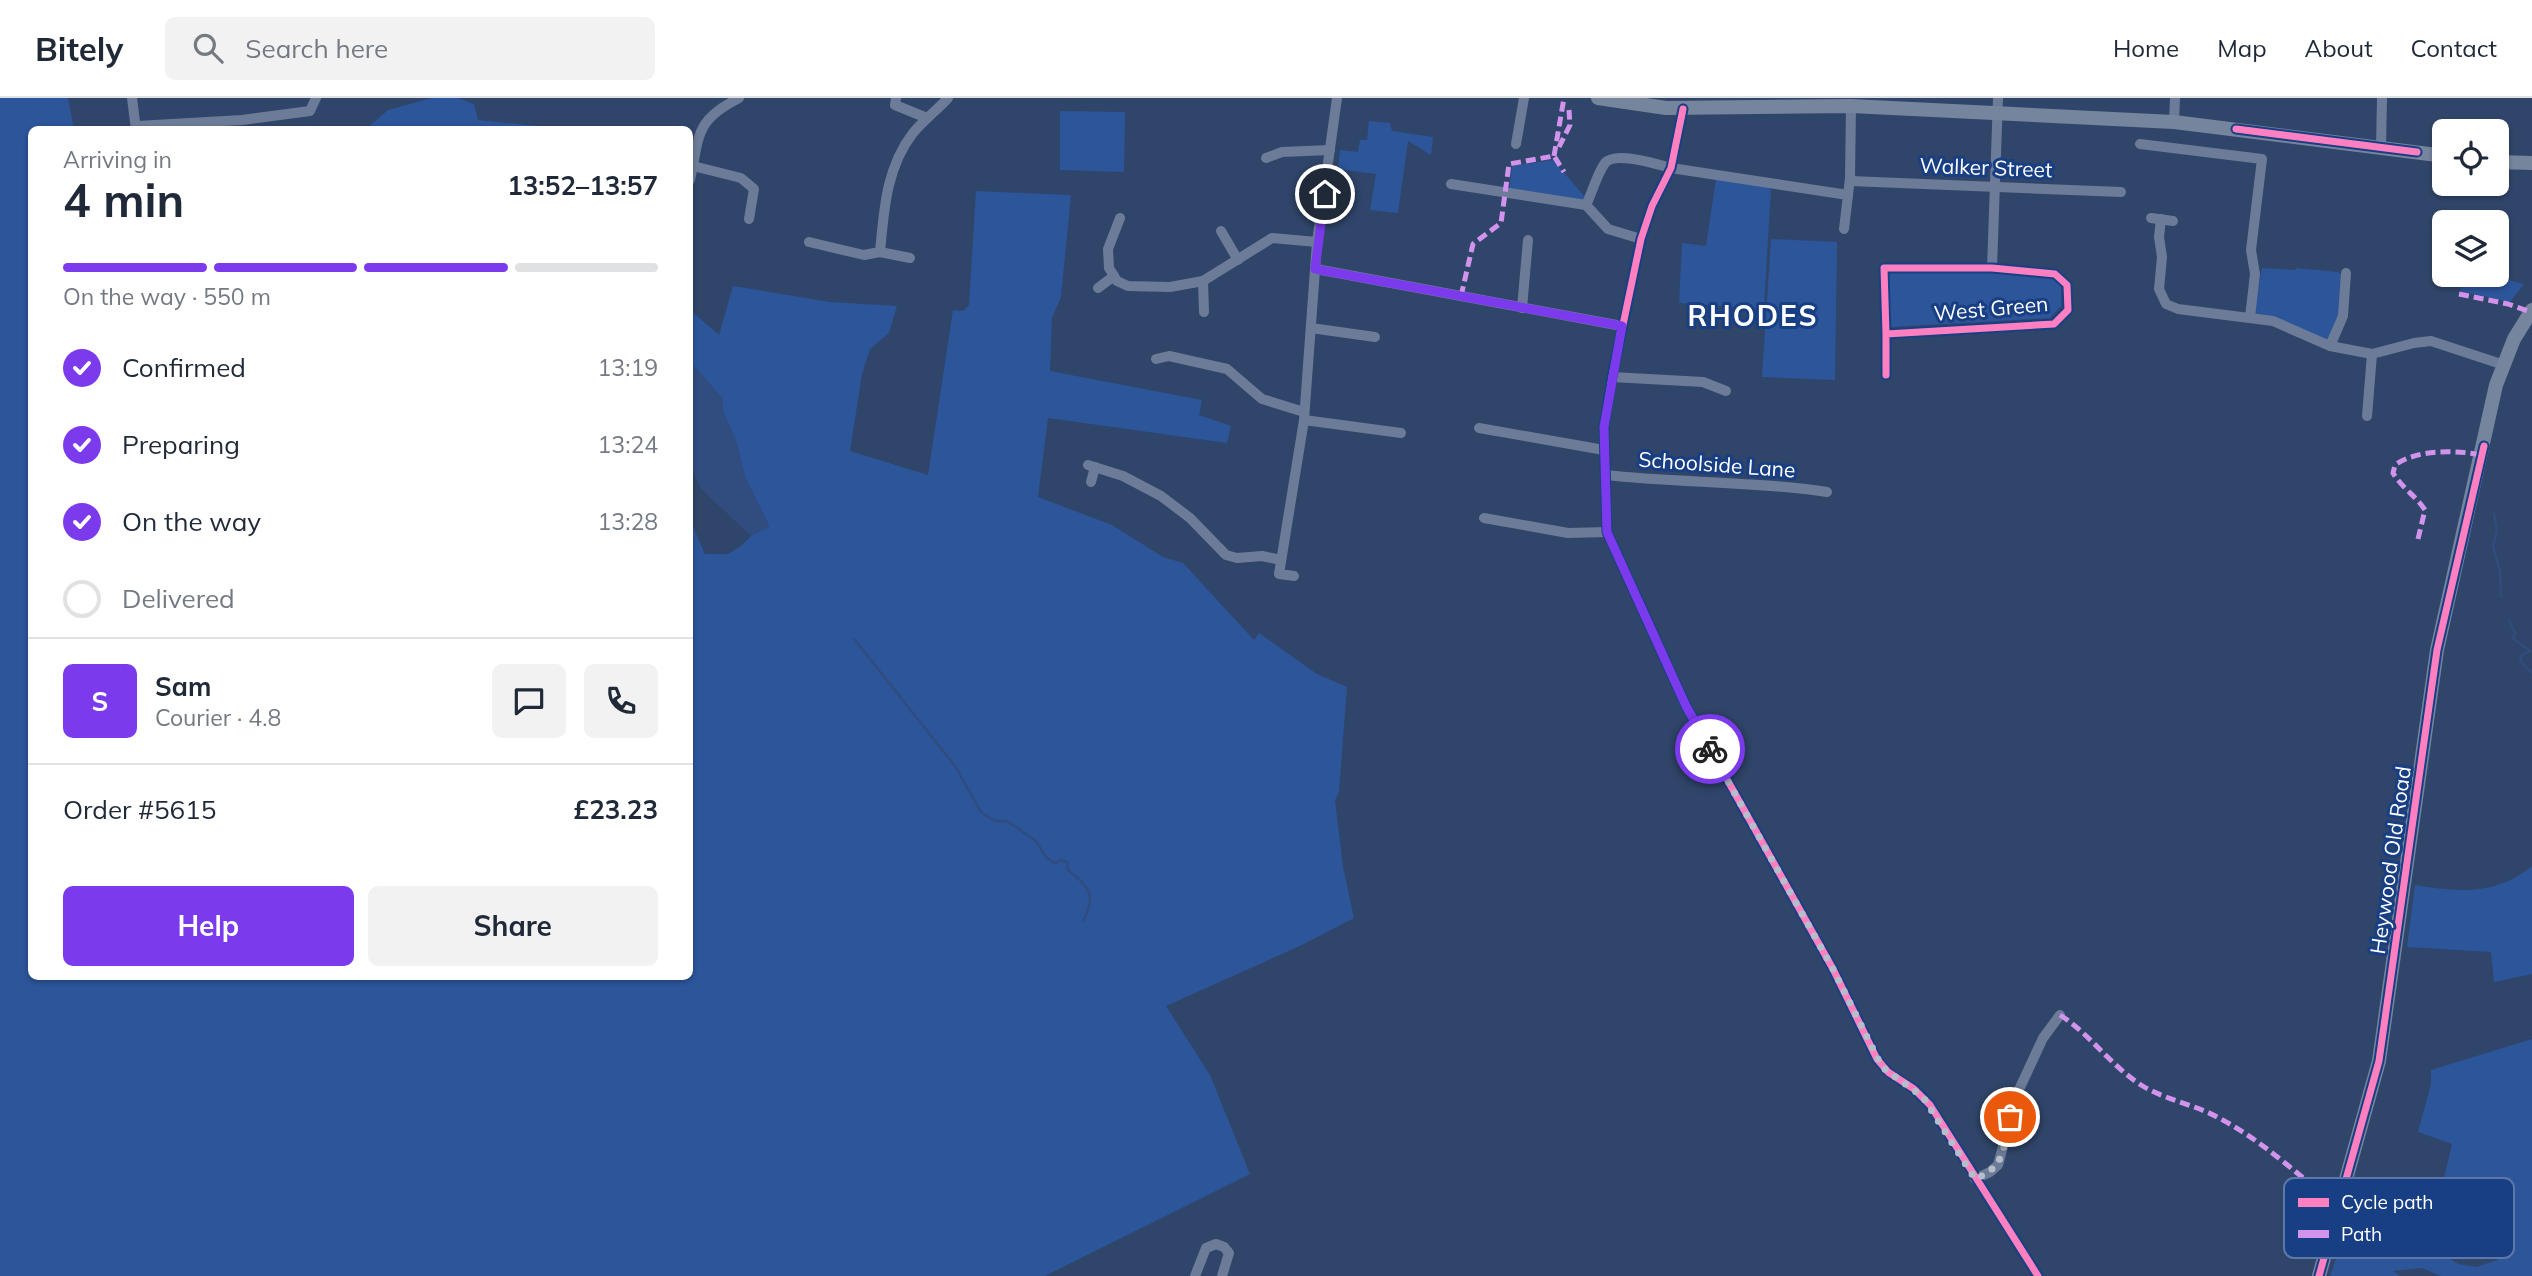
<!DOCTYPE html>
<html lang="en">
<head>
<meta charset="utf-8">
<style>
  body { margin:0; font-family:Mulish,sans-serif; background:#f2f2f3; color:#1f2937; height:100vh; display:flex; flex-direction:column; font-size:26px; white-space:nowrap }
  * { box-sizing:border-box; margin:0 }
  p { font-size:23px; color:#747a83 }
  .icon { flex:none; width:38px; height:38px; fill:none; stroke:currentColor; stroke-width:2; stroke-linecap:round; stroke-linejoin:round }
  .map { position:relative; flex:1; overflow:hidden }
  .sheet { position:absolute; left:28px; top:28px; width:665px; height:854px; display:flex; flex-direction:column; background:#fff; border-radius:10px; box-shadow:0 2px 5px #0004 }
  .sheet>* { flex:none }
  .tools { position:absolute; left:2432px; top:21px; display:grid; gap:14px }
  .tools a { display:grid; place-items:center; width:77px; height:77px; border-radius:10px; background:#fff; box-shadow:0 2px 5px #0004; font-size:35px }
  .pin { position:absolute; display:grid; place-items:center; width:60px; height:60px; color:#fff; margin:-30px; border:4px solid #fff; border-radius:50%; box-shadow:0 2px 7px #0007 }
  .courier { position:absolute; display:grid; place-items:center; width:70px; height:70px; margin:-35px; border:5px solid #7c3aed; border-radius:50%; background:#fff; color:#222; box-shadow:0 2px 9px #0007 }
  .overview em { font-style:normal; font-weight:700 }
  .overview div { display:flex; flex-direction:column-reverse }
  .overview { display:flex; align-items:center; justify-content:space-between; height:119px; padding:0 35px }
  h1 { font-size:46px; font-weight:700; line-height:52px }
  .bar { display:grid; grid-template-columns:repeat(4,1fr); gap:10px 7px; align-content:center; height:84px; padding:0 35px }
  .bar i { height:9px; border-radius:5px; background:#e0e1e3 }
  .bar .active { background:#7c3aed }
  .bar p { grid-column:span 4 }
  .line { display:flex; align-items:center; gap:18px; padding:0 35px; border-top:2px solid #e0e1e3 }
  .line div { flex:1 }
  .round { display:grid; place-items:center; flex:none; width:74px; height:74px; border-radius:10px; background:#f2f2f3 }
  ol { padding:0 35px; list-style:none }
  li { display:flex; align-items:center; gap:21px; height:77px }
  li p { margin-inline-start:auto }
  li .icon { padding:7px; border-radius:50%; background:#7c3aed; color:#fff; stroke-width:4 }
  li:last-child { color:#747a83 }
  li i { width:38px; height:38px; border:4px solid #e0e1e3; border-radius:50% }
  .button { display:flex; gap:14px; margin-top:auto; padding:14px 35px }
  .button a { flex:1; height:80px; border-radius:10px; background:#7c3aed; color:#fff; font-size:28px; font-weight:700; line-height:80px; text-align:center }
  .button a+a { background:#f2f2f3; color:#1f2937 }
  header { display:flex; align-items:center; gap:42px; box-sizing:border-box; height:98px; padding:0 35px; background:#fff; border-bottom:2px solid #e0e1e3 }
  header strong { font-size:33px }
  nav { display:flex; gap:38px; margin-inline-start:auto; font-size:24px }
  .search { width:490px; height:63px; background:#f2f2f3; display:flex; align-items:center; gap:18px; box-sizing:border-box; padding:0 24px; border-radius:10px; color:#747a83; font-size:26px }
  .map>svg:first-child { display:block }
</style>
</head>
<body>
<header>
<strong>Bitely</strong>
<div class="search"><svg class="icon" aria-label="search" viewBox="0 0 24 24"><circle cx="10" cy="10" r="6"/><path d="M15 15l6 6"/></svg>Search here</div>
<nav><a>Home</a><a>Map</a><a>About</a><a>Contact</a></nav>
</header>
<div class="map">
<svg width="2532" height="1178" viewBox="0 0 2532 1178">
  <rect width="100%" height="100%" fill="#30456a"/>
  <!-- green -->
  <g fill="#2c559a">
    <polygon points="0,0 68,0 74,31 32,32 32,878 690,878 690,422 705,456 728,456 741,448 751,438 769,428 745,379 736,343 723,313 723,301 690,264 690,212 719,237 733,188 830,204 897,208 889,235 870,251 862,276 850,353 928,377 953,212 963,213 969,207 976,93 1071,97 1061,199 1052,220 1050,273 1202,302 1199,317 1231,328 1227,345 1048,320 1038,399 1112,427 1163,459 1183,465 1254,542 1259,535 1317,576 1347,589 1339,694 1335,702 1343,769 1354,820 1304,846 1166,908 1210,977 1250,1076 1045,1178 0,1178"/>
    <polygon points="432,0 458,0 474,6 478,22 538,28 554,31 366,31 388,12"/>
    <polygon points="1060,13 1125,14 1124,74 1060,72"/>
    <polygon points="1369,23 1390,25 1392,33 1433,39 1431,57 1408,43 1398,115 1370,112 1376,76 1338,71 1340,52 1358,54 1360,42 1367,42"/>
    <polygon points="1553,62 1585,99 1581,102 1509,93 1512,68"/>
    <polygon points="1716,81 1771,90 1764,211 1679,205 1682,145 1706,148"/>
    <polygon points="1771,141 1837,144 1835,282 1762,279"/>
    <polygon points="2262,170 2296,172 2296,170 2338,174 2342,177 2340,219 2329,245 2254,216"/>
    <polygon points="1889,172 2049,176 2061,183 2061,208 2050,220 1889,229"/>
    <polygon points="2463,177 2489,177 2524,186 2510,204 2460,193"/>
    <path d="M2532,768V876L2494,884L2491,854L2407,849L2415,787C2457,794 2496,798 2532,768Z"/>
    <path d="M2532,941V1178H2441L2422,1170L2393,1173L2400,1178H2330L2336,1161L2360,1155L2445,1157L2458,1166L2476,1169L2497,1162L2508,1151L2507,1146C2453,1160 2395,1139 2340,1153L2343,1141L2429,1146L2443,1112L2437,1110L2452,1046L2418,1034L2431,986V972Z"/>
  </g>
  <!-- water -->
  <polygon fill="#314c7e" points="690,264 723,301 723,313 736,343 745,379 769,429 751,438 701,391 690,368"/>
  <g fill="none" stroke-linecap="round" stroke-linejoin="round">
    <!-- stream -->
    <g stroke="#314c7e" stroke-width="2.5">
      <polyline points="2494,416 2497,433 2493,448 2500,473 2501,499"/>
      <polyline points="2509,522 2515,535 2513,540 2530,553 2522,557 2520,563 2532,575"/>
      <path d="M854,541L955,668L981,714L995,723H1007L1036,743L1046,759L1054,765L1061,762L1067,764L1068,772C1089,788 1097,798 1083,823"/>
    </g>
    <!-- minor -->
    <g stroke="#6c7c98" stroke-width="10">
      <polyline points="132,0 136,32"/>
      <polyline points="896,0 895,7 927,20"/>
      <polyline points="1683,11 1671,70 1652,108 1641,141 1612,279 1604,329 1607,434 1686,608 1833,871 1877,961 1888,974 1914,991 1930,1007 2038,1178"/>
      <polyline points="2174,24 2175,0"/>
      <polyline points="137,28 242,22 310,13 316,0"/>
      <polyline points="1516,46 1524,0"/>
      <polyline points="2140,46 2262,61 2251,152 2255,176 2250,219"/>
      <polyline points="2381,50 2382,0"/>
      <polyline points="1266,60 1282,54 1330,52"/>
      <polyline points="693,68 741,80 754,91 749,121"/>
      <path d="M690,82C700,37 694,23 739,0"/>
      <polyline points="1850,83 2121,94"/>
      <polyline points="1451,86 1586,107 1608,131 1641,141"/>
      <path d="M1586,107C1592,95 1597,76 1605,65C1615,53 1657,66 1671,70L1848,97"/>
      <polyline points="1120,120 1108,151 1109,170 1117,183 1128,188 1170,189 1203,183 1272,140 1317,144"/>
      <polyline points="2151,120 2173,123"/>
      <polyline points="2161,121 2159,139 2162,159 2159,191 2166,206 2178,211 2273,223 2330,248"/>
      <polyline points="1844,131 1850,80 1851,8"/>
      <polyline points="1221,133 1238,162"/>
      <polyline points="809,144 864,157 880,154 910,160"/>
      <path d="M880,154C884,112 886,70 913,35C924,22 937,12 948,0"/>
      <polyline points="1992,170 1998,0"/>
      <polyline points="1316,171 1622,228"/>
      <polyline points="2346,175 2343,218 2330,248 2372,256 2414,245 2431,243 2504,267"/>
      <polyline points="1203,183 1204,214"/>
      <polyline points="1098,190 1114,178"/>
      <polyline points="1522,210 1528,142"/>
      <polyline points="1311,230 1375,239"/>
      <polyline points="1886,236 1884,170 1992,170 2055,176 2067,187 2068,212 2054,226 1886,236 1886,277"/>
      <polyline points="1156,261 1169,258 1227,271 1262,301 1304,314"/>
      <polyline points="1612,279 1703,284 1726,293"/>
      <polyline points="2367,318 2372,256"/>
      <polyline points="1304,322 1401,335"/>
      <polyline points="1479,330 1604,352"/>
      <polyline points="1088,367 1123,378 1161,398 1190,420 1226,457 1237,460 1262,458 1281,462"/>
      <path d="M1605,377C1679,385 1753,383 1827,394"/>
      <polyline points="1091,384 1095,369"/>
      <polyline points="1484,420 1568,435 1607,434"/>
      <polyline points="1294,478 1279,476 1304,322 1317,144 1337,0"/>
      <polyline points="1975,1081 1990,1074 1998,1067 2017,996 2043,940 2060,917"/>
      <polyline points="1195,1178 1206,1150 1216,1146 1224,1149 1229,1155 1222,1178"/>
    </g>
    <!-- major -->
    <g stroke="#76859e" stroke-width="14">
      <polyline points="1598,0 1666,10 1851,8 2174,24 2445,58"/>
      <polyline points="2497,64 2532,65"/>
      <polyline points="2319,1178 2379,963 2437,552 2496,287 2514,241 2532,212"/>
    </g>
    <!-- quiet -->
    <g stroke="#d193ec" stroke-width="5" stroke-dasharray="10 5" stroke-linecap="butt">
      <polyline points="1559,49 1570,27 1569,12"/>
      <polyline points="1554,58 1564,0"/>
      <polyline points="2459,196 2508,206 2531,214"/>
      <polyline points="1461,198 1473,146 1501,125 1509,66 1554,58 1564,74"/>
      <path d="M2418,441L2425,412C2416,398 2402,390 2393,375L2395,367C2417,351 2456,352 2482,357"/>
      <path d="M2060,917C2090,936 2110,967 2141,987C2165,1002 2194,1006 2219,1020C2263,1043 2301,1079 2339,1110"/>
    </g>
    <!-- cycleway casing -->
    <g stroke="#183e83" stroke-width="11">
      <g id="cycleway">
        <polyline points="1683,11 1671,70 1652,108 1641,141 1612,279 1604,329 1607,434 1686,608 1833,871 1877,961 1888,974 1914,991 1930,1007 2038,1178"/>
        <polyline points="2236,31 2417,54"/>
        <polyline points="1886,236 1884,170 1992,170 2055,176 2067,187 2068,212 2054,226 1886,236 1886,277"/>
        <polyline points="2319,1178 2379,963 2437,552 2484,348"/>
      </g>
    </g>
    <!-- cycleway -->
    <use href="#cycleway" stroke="#ff80c0" stroke-width="7"/>
  </g>
  <g fill="none" stroke-linecap="round" stroke-linejoin="round">
    <!-- done -->
    <path stroke="#b7becb" stroke-width="7" stroke-dasharray="0 12.6" d="M1710,651L1833,871L1882,969L1923,999L1975,1081C2006,1069 2003,1049 2010,1019"/>
    <!-- route -->
    <polyline stroke="#7c3aed" stroke-width="9" points="1325,96 1315,171 1622,228 1604,329 1607,434 1686,608 1710,651"/>
  </g>
  <g text-anchor="middle" dominant-baseline="central" stroke-width="6" stroke-linejoin="round" paint-order="stroke">
    <!-- street labels -->
    <g font-size="21" fill="#fff" stroke="#183e83">
      <text transform="translate(1986 69) rotate(2)">Walker Street</text>
      <text transform="translate(1991 210) rotate(-5)">West Green</text>
      <text transform="translate(1717 366) rotate(4)">Schoolside Lane</text>
      <text transform="translate(2390 762) rotate(-82)">Heywood Old Road</text>
    </g>
    <!-- district labels -->
    <g font-size="28" font-weight="bold" letter-spacing="2" fill="#fff" stroke="#183e83">
      <text x="1753" y="217">RHODES</text>
    </g>
  </g>
  <!-- legend -->
  <rect x="2284" y="1080" width="230" height="80" rx="10" fill="#183e83" stroke="#5d78a8" stroke-width="2"/>
  <rect x="2298" y="1100" width="31" height="9" fill="#ff80c0"/>
  <rect x="2298" y="1132" width="31" height="8" fill="#d193ec"/>
  <g font-size="19" fill="#fff">
    <text x="2341" y="1111">Cycle path</text>
    <text x="2341" y="1143">Path</text>
  </g>
</svg>
<div class="tools">
<a><svg class="icon" aria-label="locate" viewBox="0 0 24 24"><circle cx="12" cy="12" r="6"/><path d="M12 2v4M12 18v4M2 12h4M18 12h4"/></svg></a>
<a><svg class="icon" aria-label="layers" viewBox="0 0 24 24"><path d="M12 4l9 5-9 5-9-5zM3 14l9 5 9-5"/></svg></a>
</div>
<div class="pin" style="left:2010px;top:1019px;background:#ea580c"><svg class="icon" aria-label="bag" viewBox="0 0 24 24"><path d="M5 8h14l-1 12H6zM9 8a3 3 0 0 1 6 0"/></svg></div>
<div class="pin" style="left:1325px;top:96px;background:#1f2937"><svg class="icon" aria-label="home" viewBox="0 0 24 24"><path d="M3 11l9-7 9 7M6 9v11h12V9"/></svg></div>
<div class="courier" style="left:1710px;top:651px"><svg class="icon" aria-label="bike" viewBox="0 0 24 24"><circle cx="6" cy="16" r="4"/><circle cx="18" cy="16" r="4"/><path d="M6 16l4-8h5l3 8M10 8l3 8H6M13 5h3"/></svg></div>
<section class="sheet">
<div class="overview"><div><h1>4 min</h1><p>Arriving in</p></div><em>13:52–13:57</em></div>
<div class="bar"><i class="active"></i><i class="active"></i><i class="active"></i><i></i><p>On the way · 550 m</p></div>
<ol>
<li><svg class="icon" aria-label="check" viewBox="0 0 24 24"><path d="M5 12l5 5 9-10"/></svg>Confirmed<p>13:19</p></li>
<li><svg class="icon" aria-label="check" viewBox="0 0 24 24"><path d="M5 12l5 5 9-10"/></svg>Preparing<p>13:24</p></li>
<li><svg class="icon" aria-label="check" viewBox="0 0 24 24"><path d="M5 12l5 5 9-10"/></svg>On the way<p>13:28</p></li>
<li><i></i>Delivered</li>
</ol>
<div class="line" style="height:126px"><b class="round" style="background:#7c3aed;color:#fff">S</b><div><b>Sam</b><p>Courier · 4.8</p></div><a class="round"><svg class="icon" aria-label="chat" viewBox="0 0 24 24"><path d="M4 5h16v11H9l-5 4z"/></svg></a><a class="round"><svg class="icon" aria-label="phone" viewBox="0 0 24 24"><path d="M5 4h4l2 5-3 2q2 4 5 5l2-3 5 2v4C11 20 4 13 5 4z"/></svg></a></div>
<div class="line" style="height:91px"><div>Order #5615</div><b>£23.23</b></div>
<div class="button"><a>Help</a><a>Share</a></div>
</section>
</div>
</body>
</html>
